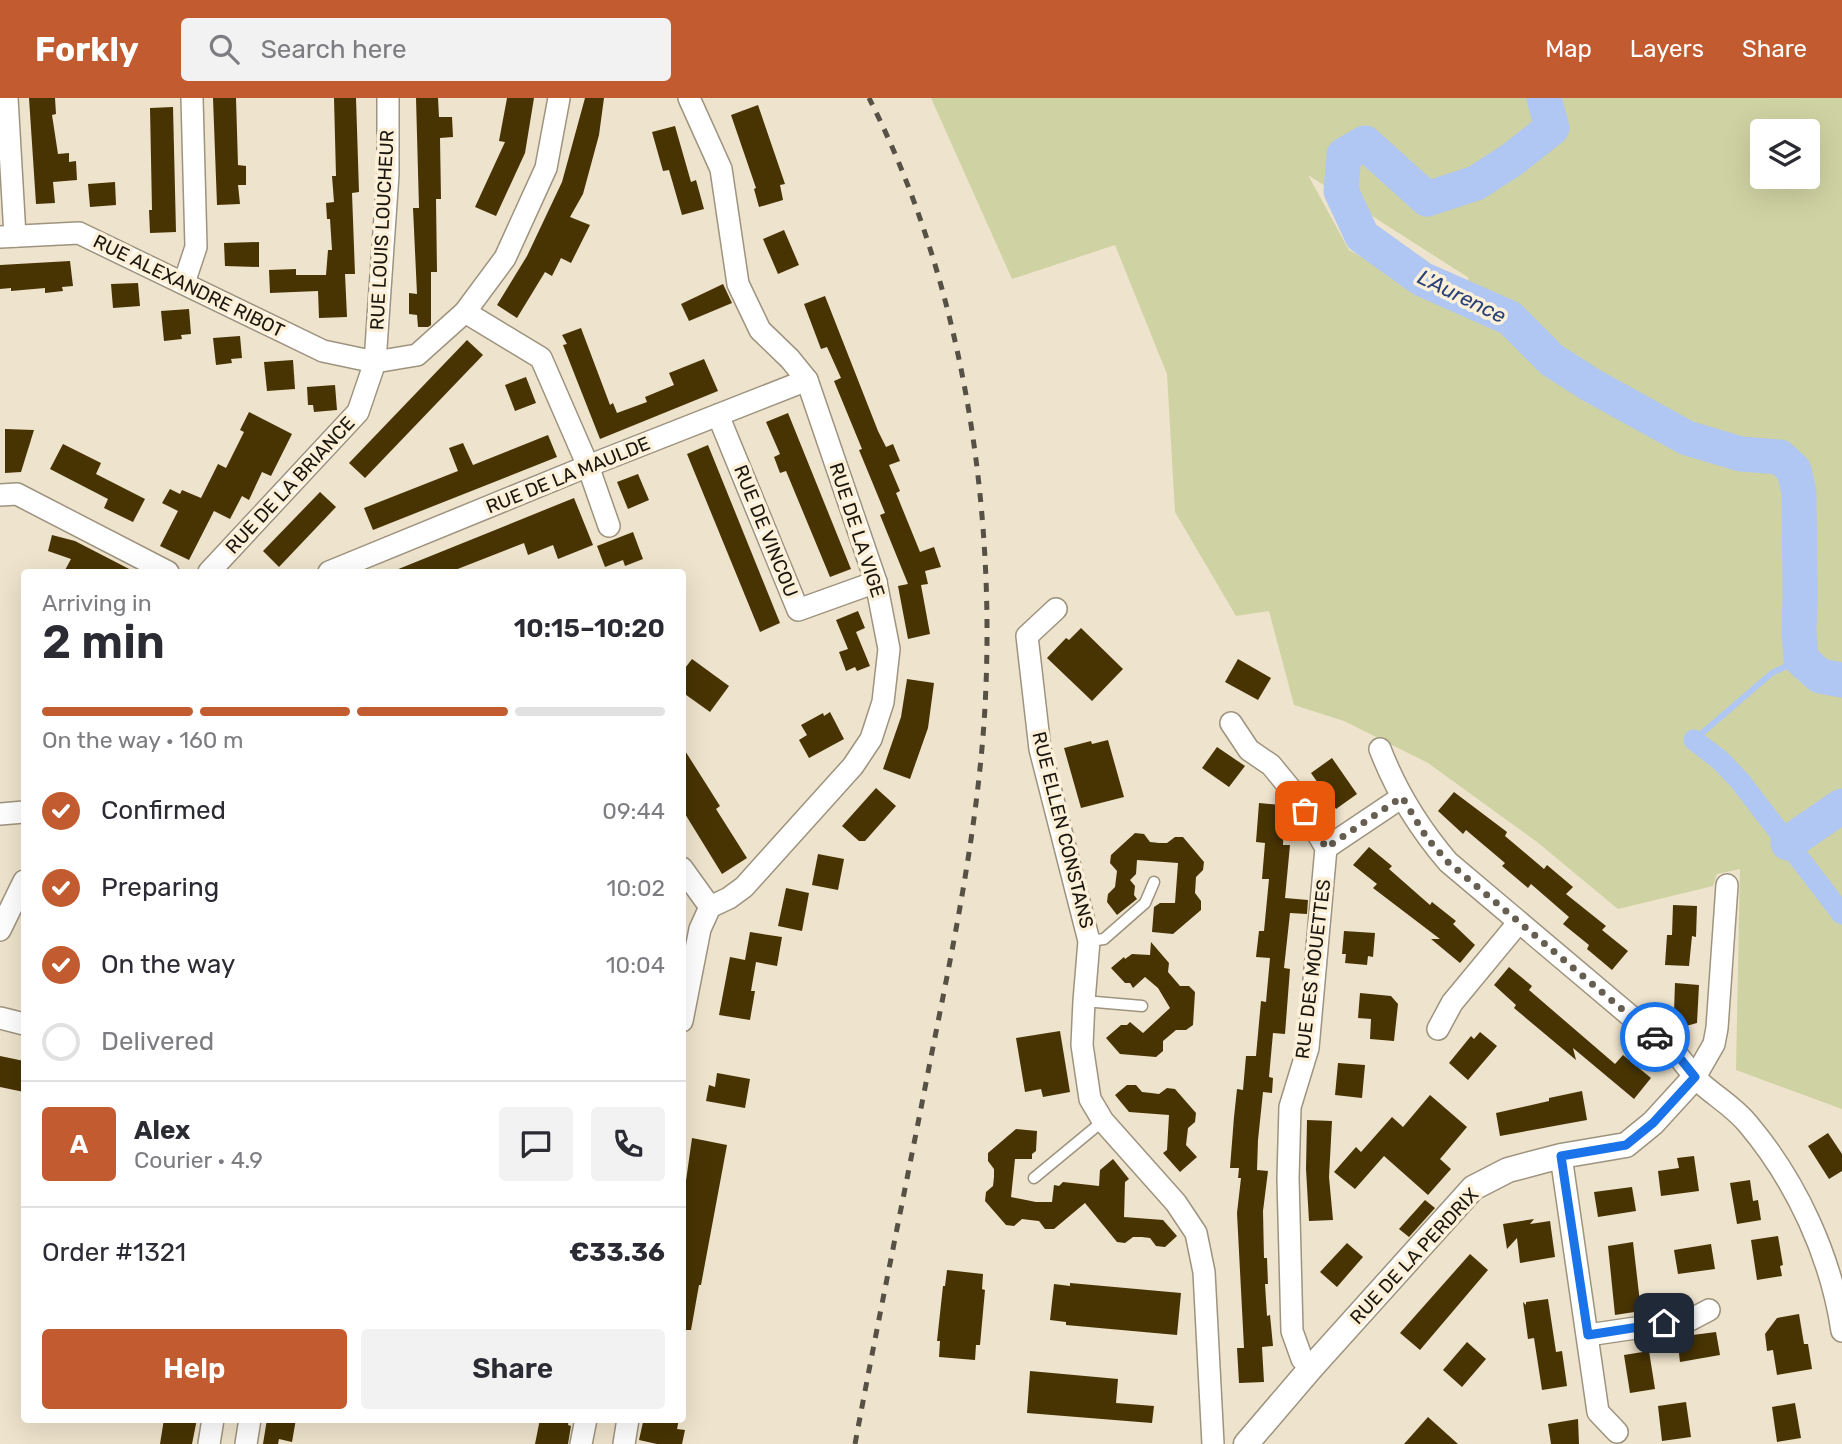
<!DOCTYPE html>
<html lang="en">
<head>
<meta charset="utf-8">
<style>
  body { margin:0; font-family:Rubik,sans-serif; background:#f2f2f3; color:#2b2b33; height:100vh; display:flex; flex-direction:column; font-size:26px; white-space:nowrap }
  * { box-sizing:border-box; margin:0 }
  p { font-size:23px; color:#7c7c81 }
  .icon { flex:none; width:38px; height:38px; fill:none; stroke:currentColor; stroke-width:2; stroke-linecap:round; stroke-linejoin:round }
  .map { position:relative; flex:1; overflow:hidden }
  .panel { position:absolute; left:21px; top:471px; width:665px; height:854px; display:flex; flex-direction:column; background:#fff; border-radius:7px; box-shadow:0 7px 28px #0002 }
  .panel>* { flex:none }
  .controls { position:absolute; left:1750px; top:21px; display:grid; gap:14px }
  .controls a { display:grid; place-items:center; width:70px; height:70px; border-radius:7px; background:#fff; box-shadow:0 7px 28px #0002; font-size:35px }
  .pin { position:absolute; display:grid; place-items:center; width:60px; height:60px; color:#fff; margin:-30px; border-radius:14px; box-shadow:0 4px 10px #0006 }
  .courier { position:absolute; display:grid; place-items:center; width:70px; height:70px; margin:-35px; border:5px solid #1a73e8; border-radius:50%; background:#fff; color:#222; box-shadow:0 2px 9px #0007 }
  .headline em { font-style:normal; font-weight:600 }
  .headline div { display:flex; flex-direction:column-reverse }
  .headline { display:flex; align-items:center; justify-content:space-between; height:119px; padding:0 21px }
  h1 { font-size:46px; font-weight:600; line-height:52px }
  .bar { display:grid; grid-template-columns:repeat(4,1fr); gap:10px 7px; align-content:center; height:84px; padding:0 21px }
  .bar i { height:9px; border-radius:5px; background:#e1e1e2 }
  .bar .selected { background:#c25b2f }
  .bar p { grid-column:span 4 }
  .line { display:flex; align-items:center; gap:18px; padding:0 21px; border-top:2px solid #e1e1e2 }
  .line div { flex:1 }
  .round { display:grid; place-items:center; flex:none; width:74px; height:74px; border-radius:7px; background:#f2f2f3 }
  ol { padding:0 21px; list-style:none }
  li { display:flex; align-items:center; gap:21px; height:77px }
  li p { margin-inline-start:auto }
  li .icon { padding:7px; border-radius:50%; background:#c25b2f; color:#fff; stroke-width:4 }
  li:last-child { color:#7c7c81 }
  li i { width:38px; height:38px; border:4px solid #e1e1e2; border-radius:50% }
  .cta { display:flex; gap:14px; margin-top:auto; padding:14px 21px }
  .cta a { flex:1; height:80px; border-radius:7px; background:#c25b2f; color:#fff; font-size:28px; font-weight:600; line-height:80px; text-align:center }
  .cta a+a { background:#f2f2f3; color:#2b2b33 }
  header { display:flex; align-items:center; gap:42px; box-sizing:border-box; height:98px; padding:0 35px; background:#c25b2f; color:#fff }
  header strong { font-size:33px }
  nav { display:flex; gap:38px; margin-inline-start:auto; font-size:24px }
  .search { width:490px; height:63px; background:#f2f2f3; display:flex; align-items:center; gap:18px; box-sizing:border-box; padding:0 24px; border-radius:7px; color:#7c7c81; font-size:26px }
  .map>svg:first-child { display:block }
</style>
</head>
<body>
<header>
<strong>Forkly</strong>
<div class="search"><svg class="icon" aria-label="search" viewBox="0 0 24 24"><circle cx="10" cy="10" r="6"/><path d="M15 15l6 6"/></svg>Search here</div>
<nav><a>Map</a><a>Layers</a><a>Share</a></nav>
</header>
<div class="map">
<svg width="1842" height="1346" viewBox="0 0 1842 1346">
  <rect width="100%" height="100%" fill="#eee3cc"/>
  <!-- green -->
  <path fill="#cfd2a2" fill-rule="evenodd" d="M931,0H1842V1011L1736,972L1740,771L1717,776L1713,788L1618,811L1537,744L1428,665L1344,623L1294,607L1269,513L1236,518L1175,414L1167,276L1115,147L1012,181ZM1762,33H1808V79H1762ZM1308,77L1469,180L1452,208L1349,152Z"/>
  <g fill="none" stroke-linecap="round" stroke-linejoin="round">
    <!-- stream -->
    <polyline stroke="#b0c7f3" stroke-width="6" points="1694,642 1772,575 1801,561"/>
    <!-- canal -->
    <polyline stroke="#b0c7f3" stroke-width="21" points="1694,642 1720,662 1740,683 1842,816"/>
    <!-- river -->
    <g stroke="#b0c7f3" stroke-width="35">
      <polyline points="1544,0 1552,30 1513,61 1476,85 1427,101 1365,45 1344,57 1341,93 1362,138 1422,181 1510,220 1552,262 1591,287 1687,340 1741,356 1780,359 1794,372 1799,395 1800,497 1799,535 1801,561 1820,578 1842,582"/>
      <polyline points="1788,745 1842,708"/>
    </g>
  </g>
  <!-- building -->
  <g fill="#483403">
    <polygon points="29,0 55,0 56,16 52,17 58,56 69,55 69,64 76,63 77,82 53,84 55,105 36,106"/>
    <polygon points="213,0 236,0 238,67 246,68 246,87 238,87 240,106 217,107"/>
    <polygon points="334,0 356,0 359,94 352,95 355,176 345,176 347,219 319,220 318,193 270,195 269,172 296,171 296,177 326,177 328,152 332,152 330,121 327,121 326,105 334,104 332,78 336,78"/>
    <polygon points="416,0 438,0 439,19 452,19 453,39 440,40 441,101 436,101 437,174 431,174 431,227 428,229 418,229 417,217 409,216 409,195 417,196 413,110 419,110"/>
    <polygon points="507,0 534,0 525,55 496,118 475,109 505,44 499,43"/>
    <polygon points="585,0 604,0 599,37 583,96 570,119 590,127 571,165 561,160 552,178 545,174 517,220 497,207 527,158 562,84"/>
    <polygon points="758,7 785,86 780,87 783,102 759,109 754,91 756,90 731,17"/>
    <polygon points="173,9 176,134 150,135 149,112 152,112 150,10"/>
    <polygon points="675,28 691,84 696,82 704,111 682,117 669,72 663,73 652,34"/>
    <polygon points="115,84 116,107 90,109 88,86"/>
    <polygon points="784,132 799,167 778,176 763,141"/>
    <polygon points="259,144 259,169 225,168 224,145"/>
    <polygon points="70,163 73,188 62,189 63,193 45,195 45,190 11,193 11,190 0,191 0,167"/>
    <polygon points="138,185 140,208 113,210 111,186"/>
    <polygon points="723,186 732,205 689,223 681,206"/>
    <polygon points="825,198 878,333 886,349 893,346 900,363 889,367 900,393 896,395 920,454 934,449 941,469 925,473 928,486 921,487 930,536 908,541 898,488 908,486 880,417 885,415 859,352 862,351 834,283 841,280 827,249 821,251 804,206"/>
    <polygon points="189,211 191,236 181,237 182,241 164,243 161,213"/>
    <polygon points="581,230 610,307 613,305 617,315 647,304 645,299 674,287 669,275 704,261 718,293 600,341 563,247 567,246 562,237"/>
    <polygon points="240,238 242,260 231,261 232,265 216,267 213,240"/>
    <polygon points="467,242 483,257 365,380 349,365"/>
    <polygon points="293,262 295,291 267,293 264,264"/>
    <polygon points="526,279 536,305 515,313 505,287"/>
    <polygon points="335,287 337,312 314,314 313,307 308,307 307,289"/>
    <polygon points="249,314 292,336 271,378 262,374 249,402 242,398 230,421 214,413 189,462 160,448 178,413 162,405 170,391 180,396 182,392 201,400 218,366 226,370 244,334 240,332"/>
    <polygon points="788,315 851,471 830,479 786,373 780,375 774,359 780,356 766,324"/>
    <polygon points="5,331 34,332 21,374 5,375"/>
    <polygon points="548,337 557,359 373,432 364,410 458,373 449,350 463,345 473,367"/>
    <polygon points="63,346 101,365 96,376 145,401 133,424 104,410 108,401 50,371"/>
    <polygon points="708,347 780,525 760,534 687,356"/>
    <polygon points="638,376 649,402 628,411 617,384"/>
    <polygon points="320,394 336,409 279,469 263,453"/>
    <polygon points="574,400 593,447 558,461 553,447 528,457 524,445 450,474 391,474"/>
    <polygon points="633,434 643,461 625,468 623,462 605,469 597,448"/>
    <polygon points="52,437 75,443 135,474 64,474 71,461 48,453"/>
    <polygon points="858,513 865,530 856,534 870,568 857,573 855,569 846,573 839,554 848,551 836,522"/>
    <polygon points="1081,530 1123,571 1092,603 1047,560 1066,540 1069,542"/>
    <polygon points="692,561 729,588 710,614 682,594 682,574"/>
    <polygon points="1238,561 1271,580 1258,602 1225,584"/>
    <polygon points="907,581 934,585 928,630 910,681 883,671 901,619"/>
    <polygon points="830,614 844,641 809,660 799,642 807,637 801,627 823,615 824,618"/>
    <polygon points="1108,642 1124,699 1081,710 1064,650 1091,643 1092,646"/>
    <polygon points="682,648 720,708 716,711 747,760 722,776 682,711"/>
    <polygon points="1217,649 1245,668 1229,689 1202,670"/>
    <polygon points="1332,660 1357,696 1336,711 1311,675"/>
    <polygon points="876,690 896,708 865,743 859,743 842,728"/>
    <polygon points="1454,694 1507,734 1505,738 1544,771 1547,767 1573,789 1566,796 1606,828 1602,832 1628,853 1612,872 1587,851 1589,847 1563,826 1569,819 1531,786 1528,790 1502,768 1505,765 1466,732 1463,736 1438,713"/>
    <polygon points="1259,705 1281,707 1280,728 1284,728 1283,747 1290,747 1285,800 1308,802 1307,816 1290,815 1284,870 1290,871 1285,936 1273,935 1269,979 1273,980 1272,995 1263,994 1258,1042 1257,1072 1268,1073 1263,1113 1264,1160 1267,1160 1268,1186 1265,1186 1267,1218 1270,1217 1273,1248 1262,1249 1264,1284 1239,1285 1237,1250 1244,1250 1237,1115 1241,1080 1238,1080 1239,1070 1230,1070 1234,1019 1237,991 1243,992 1246,958 1256,958 1261,903 1266,904 1270,860 1256,859 1259,833 1264,833 1269,781 1262,781 1265,745 1256,744"/>
    <polygon points="1135,735 1144,736 1150,744 1159,745 1167,745 1175,739 1183,739 1204,764 1203,772 1196,779 1195,795 1201,803 1201,812 1173,836 1152,834 1154,809 1160,805 1175,805 1178,765 1137,762 1136,776 1130,782 1135,788 1134,797 1137,801 1117,817 1107,804 1108,796 1115,789 1117,773 1110,765 1111,757"/>
    <polygon points="1369,749 1392,768 1389,771 1430,807 1432,804 1456,823 1453,826 1475,847 1460,865 1431,841 1440,841 1373,790 1377,786 1353,767"/>
    <polygon points="818,756 844,761 838,792 812,787"/>
    <polygon points="786,790 809,795 802,833 778,828"/>
    <polygon points="1673,807 1697,808 1696,839 1692,838 1689,868 1665,867 1667,837 1672,837"/>
    <polygon points="1344,833 1375,835 1373,859 1368,858 1367,867 1345,865 1346,856 1342,856"/>
    <polygon points="750,834 782,839 777,868 756,864 751,893 755,893 750,922 719,917 730,859 745,862"/>
    <polygon points="1151,844 1169,865 1168,874 1180,888 1189,888 1195,894 1193,927 1186,932 1176,932 1163,943 1163,953 1156,959 1120,956 1106,940 1121,927 1127,927 1130,924 1143,935 1170,910 1158,890 1145,879 1133,890 1130,885 1125,885 1111,870 1124,859 1125,861 1132,856 1150,857"/>
    <polygon points="1509,869 1532,888 1529,892 1615,966 1623,957 1651,980 1634,1001 1573,950 1576,962 1514,910 1516,907 1494,887"/>
    <polygon points="1675,885 1699,887 1697,925 1686,928 1674,914"/>
    <polygon points="1360,895 1391,898 1398,906 1394,943 1370,941 1371,921 1358,920"/>
    <polygon points="1060,933 1070,994 1043,999 1041,991 1025,994 1016,940"/>
    <polygon points="1480,934 1497,948 1468,982 1449,965 1471,938 1474,941"/>
    <polygon points="0,958 24,963 24,994 0,989"/>
    <polygon points="1338,965 1365,967 1362,1000 1335,997"/>
    <polygon points="717,975 750,981 745,1010 706,1003 709,987 715,989"/>
    <polygon points="1127,987 1136,987 1142,994 1151,995 1159,996 1167,990 1175,991 1196,1015 1195,1024 1188,1030 1186,1047 1197,1059 1180,1074 1163,1055 1167,1052 1169,1017 1129,1014 1115,997"/>
    <polygon points="1582,993 1587,1022 1500,1038 1496,1015 1549,1003 1549,1000"/>
    <polygon points="1430,997 1467,1029 1440,1061 1451,1071 1428,1097 1384,1058 1355,1091 1334,1074 1356,1049 1361,1054 1392,1019 1403,1029"/>
    <polygon points="1307,1022 1332,1023 1329,1079 1333,1122 1309,1123 1306,1071"/>
    <polygon points="1016,1031 1037,1033 1036,1053 1032,1056 1032,1061 1015,1061 1011,1099 1036,1104 1052,1104 1054,1087 1059,1088 1063,1084 1099,1088 1100,1072 1113,1061 1129,1081 1125,1084 1124,1119 1163,1122 1177,1138 1165,1149 1156,1148 1150,1140 1142,1139 1133,1139 1125,1145 1117,1144 1085,1105 1054,1131 1045,1131 1039,1123 1030,1122 1022,1121 1014,1128 1006,1127 985,1103 986,1094 993,1088 994,1079 994,1071 988,1063 988,1055"/>
    <polygon points="1828,1035 1842,1056 1842,1073 1829,1081 1808,1048"/>
    <polygon points="692,1040 727,1047 701,1187 699,1187 691,1232 682,1232 682,1111"/>
    <polygon points="1694,1058 1699,1093 1661,1098 1658,1073 1679,1070 1677,1060"/>
    <polygon points="1750,1082 1753,1103 1758,1102 1761,1122 1737,1126 1730,1085"/>
    <polygon points="1632,1089 1636,1113 1598,1119 1594,1094"/>
    <polygon points="1425,1102 1435,1110 1409,1139 1399,1131"/>
    <polygon points="1534,1121 1530,1126 1550,1123 1555,1159 1520,1165 1517,1140 1507,1151 1503,1126"/>
    <polygon points="1778,1138 1783,1167 1780,1168 1782,1178 1757,1182 1751,1142"/>
    <polygon points="1633,1144 1641,1213 1615,1217 1608,1148"/>
    <polygon points="1347,1145 1363,1159 1337,1189 1320,1174"/>
    <polygon points="1711,1146 1715,1171 1678,1176 1674,1152"/>
    <polygon points="1470,1156 1488,1172 1420,1252 1400,1235"/>
    <polygon points="947,1172 983,1176 982,1191 985,1192 980,1247 976,1247 975,1262 939,1259 940,1243 937,1243 943,1188 945,1188"/>
    <polygon points="1070,1185 1181,1195 1177,1237 1066,1227 1066,1224 1050,1222 1054,1186 1070,1188"/>
    <polygon points="1548,1201 1556,1254 1562,1253 1567,1288 1542,1292 1534,1240 1528,1241 1523,1204 1526,1207 1526,1204"/>
    <polygon points="1799,1216 1804,1246 1808,1246 1812,1271 1777,1277 1773,1252 1767,1253 1765,1236 1777,1220"/>
    <polygon points="1716,1234 1720,1257 1680,1264 1677,1239"/>
    <polygon points="1467,1244 1486,1261 1462,1289 1443,1272"/>
    <polygon points="1649,1253 1655,1291 1630,1295 1624,1257"/>
    <polygon points="1030,1273 1118,1281 1116,1305 1154,1308 1152,1325 1027,1315"/>
    <polygon points="1686,1304 1691,1339 1662,1343 1658,1308"/>
    <polygon points="1795,1305 1801,1340 1777,1344 1772,1309"/>
    <polygon points="1428,1319 1458,1346 1404,1346"/>
    <polygon points="164,1321 197,1321 192,1346 160,1346"/>
    <polygon points="267,1321 296,1321 292,1344 279,1341 278,1346 263,1346"/>
    <polygon points="540,1321 569,1321 568,1327 571,1328 568,1346 535,1346"/>
    <polygon points="647,1321 679,1321 677,1331 685,1332 682,1346 657,1346 639,1342 643,1324 646,1325"/>
    <polygon points="1578,1321 1579,1346 1551,1346 1548,1326"/>
  </g>
  <g fill="none" stroke-linecap="round" stroke-linejoin="round">
    <!-- service casing -->
    <g stroke="#9e937e" stroke-width="13">
      <g id="service">
        <polyline points="1089,843 1104,841 1145,805 1154,784"/>
        <polyline points="1084,903 1142,908"/>
        <polyline points="1034,1080 1103,1023"/>
      </g>
    </g>
    <!-- minor casing -->
    <g stroke="#9e937e" stroke-width="24">
      <g id="minor">
        <polyline points="7,0 15,138"/>
        <polyline points="689,0 721,71 738,186 760,232 790,261 807,282 876,484 889,551 883,604 871,641 853,668 744,789 729,800 710,809"/>
        <polyline points="0,139 79,135 323,253 375,264 417,257 465,214 505,160 546,70 559,0"/>
        <polyline points="184,185 196,149 192,0"/>
        <polyline points="465,214 541,260 588,368 609,428"/>
        <polyline points="718,317 798,512 876,484"/>
        <polyline points="0,397 17,396 168,474"/>
        <polyline points="209,474 358,314 375,264 388,76 388,0"/>
        <polyline points="329,474 588,368 807,282"/>
        <polyline points="1056,511 1027,538 1040,651 1089,843 1084,903 1082,947 1090,1001 1103,1023 1176,1105 1196,1135 1204,1174 1213,1346"/>
        <polyline points="1231,625 1249,652 1271,667 1294,695 1326,750 1308,950 1290,1009 1288,1080 1292,1233 1302,1261 1311,1270"/>
        <path d="M1380,651C1396,693 1419,730 1448,764L1679,959C1687,969 1694,979 1703,987C1718,1000 1735,1010 1748,1026C1796,1083 1831,1158 1842,1233"/>
        <polyline points="0,716 24,714"/>
        <polyline points="1326,750 1402,699"/>
        <polyline points="682,770 710,809"/>
        <polyline points="0,832 24,783"/>
        <polyline points="0,920 24,926"/>
        <polyline points="682,923 700,831 710,809"/>
        <polyline points="1438,931 1452,905 1519,824"/>
        <polyline points="1695,979 1714,946 1717,930 1727,787"/>
        <polyline points="1561,1058 1598,1314 1617,1334"/>
        <polyline points="1588,1237 1690,1222 1709,1212"/>
        <polyline points="209,1346 213,1321"/>
        <polyline points="246,1346 250,1321"/>
        <polyline points="581,1346 586,1321"/>
        <polyline points="624,1346 628,1321"/>
      </g>
    </g>
    <!-- tertiary casing -->
    <g stroke="#9e937e" stroke-width="27">
      <polyline id="tertiary" points="1246,1346 1311,1270 1473,1090 1508,1072 1561,1058 1626,1047 1653,1025 1695,979"/>
    </g>
    <!-- service -->
    <use href="#service" stroke="#fff" stroke-width="10"/>
    <!-- minor -->
    <use href="#minor" stroke="#fff" stroke-width="21"/>
    <!-- tertiary -->
    <use href="#tertiary" stroke="#fff" stroke-width="24"/>
    <!-- rail -->
    <path stroke="#575145" stroke-width="5" stroke-dasharray="9 9" stroke-linecap="butt" d="M855,1346C879,1217 906,1088 931,959C953,849 976,738 984,625C998,417 964,187 869,0"/>
  </g>
  <g fill="none" stroke-linecap="round" stroke-linejoin="round">
    <!-- done -->
    <polyline stroke="#655e51" stroke-width="7" stroke-dasharray="0 12.6" points="1305,713 1326,750 1402,699 1427,740 1448,764 1655,939"/>
    <!-- route -->
    <polyline stroke="#1a73e8" stroke-width="9" points="1655,939 1679,959 1695,979 1653,1025 1626,1047 1561,1058 1588,1237 1664,1225"/>
  </g>
  <g text-anchor="middle" dominant-baseline="central" stroke-width="7" stroke-linejoin="round" paint-order="stroke">
    <!-- street labels -->
    <g font-size="19" fill="#1b170f" stroke="#fcf0d9">
      <text transform="translate(382 132) rotate(-87)">RUE LOUIS LOUCHEUR</text>
      <text transform="translate(189 188) rotate(26)">RUE ALEXANDRE RIBOT</text>
      <text transform="translate(568 377) rotate(-22)">RUE DE LA MAULDE</text>
      <text transform="translate(290 387) rotate(-47)">RUE DE LA BRIANCE</text>
      <text transform="translate(857 432) rotate(72)">RUE DE LA VIGE</text>
      <text transform="translate(766 433) rotate(68)">RUE DE VINCOU</text>
      <text transform="translate(1063 732) rotate(76)">RUE ELLEN CONSTANS</text>
      <text transform="translate(1313 871) rotate(-83)">RUE DES MOUETTES</text>
      <text transform="translate(1414 1158) rotate(-47)">RUE DE LA PERDRIX</text>
    </g>
    <!-- water labels -->
    <g font-size="21" font-style="italic" fill="#294177" stroke="#fcf0d9">
      <text transform="translate(1462 198) rotate(26)">L'Aurence</text>
    </g>
  </g>
</svg>
<div class="controls">
<a><svg class="icon" aria-label="layers" viewBox="0 0 24 24"><path d="M12 4l9 5-9 5-9-5zM3 14l9 5 9-5"/></svg></a>
</div>
<div class="pin" style="left:1305px;top:713px;background:#ea580c"><svg class="icon" aria-label="bag" viewBox="0 0 24 24"><path d="M5 8h14l-1 12H6zM9 8a3 3 0 0 1 6 0"/></svg></div>
<div class="pin" style="left:1664px;top:1225px;background:#1f2937"><svg class="icon" aria-label="home" viewBox="0 0 24 24"><path d="M3 11l9-7 9 7M6 9v11h12V9"/></svg></div>
<div class="courier" style="left:1655px;top:939px"><svg class="icon" aria-label="car" viewBox="0 0 24 24"><path d="M5 17H2v-5l4-1 3-4h7l3 4 3 1v5h-3M9 17h6M6 11h13"/><circle cx="7" cy="17" r="2"/><circle cx="17" cy="17" r="2"/></svg></div>
<section class="panel">
<div class="headline"><div><h1>2 min</h1><p>Arriving in</p></div><em>10:15–10:20</em></div>
<div class="bar"><i class="selected"></i><i class="selected"></i><i class="selected"></i><i></i><p>On the way · 160 m</p></div>
<ol>
<li><svg class="icon" aria-label="check" viewBox="0 0 24 24"><path d="M5 12l5 5 9-10"/></svg>Confirmed<p>09:44</p></li>
<li><svg class="icon" aria-label="check" viewBox="0 0 24 24"><path d="M5 12l5 5 9-10"/></svg>Preparing<p>10:02</p></li>
<li><svg class="icon" aria-label="check" viewBox="0 0 24 24"><path d="M5 12l5 5 9-10"/></svg>On the way<p>10:04</p></li>
<li><i></i>Delivered</li>
</ol>
<div class="line" style="height:126px"><b class="round" style="background:#c25b2f;color:#fff">A</b><div><b>Alex</b><p>Courier · 4.9</p></div><a class="round"><svg class="icon" aria-label="chat" viewBox="0 0 24 24"><path d="M4 5h16v11H9l-5 4z"/></svg></a><a class="round"><svg class="icon" aria-label="phone" viewBox="0 0 24 24"><path d="M5 4h4l2 5-3 2q2 4 5 5l2-3 5 2v4C11 20 4 13 5 4z"/></svg></a></div>
<div class="line" style="height:91px"><div>Order #1321</div><b>€33.36</b></div>
<div class="cta"><a>Help</a><a>Share</a></div>
</section>
</div>
</body>
</html>
